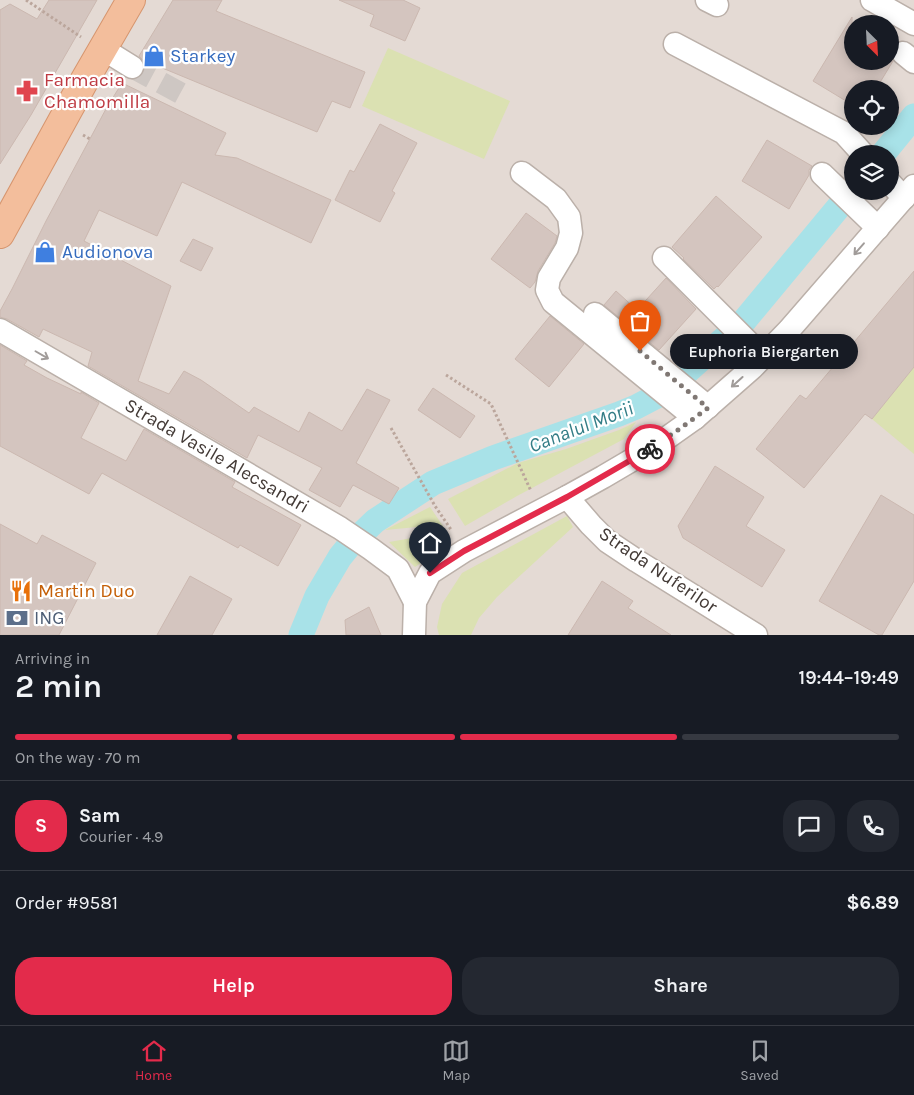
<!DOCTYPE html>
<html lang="en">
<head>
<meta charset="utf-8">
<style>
  body { margin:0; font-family:Karla,sans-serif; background:#242831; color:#f1f3f6; height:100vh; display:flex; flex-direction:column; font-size:19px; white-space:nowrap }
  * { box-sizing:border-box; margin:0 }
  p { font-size:16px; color:#9ea1a6 }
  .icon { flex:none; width:28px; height:28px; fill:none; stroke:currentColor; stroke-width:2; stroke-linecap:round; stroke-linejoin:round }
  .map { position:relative; height:635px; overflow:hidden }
  .panel { display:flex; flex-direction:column; background:#171b24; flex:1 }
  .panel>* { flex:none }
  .needle { width:32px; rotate:156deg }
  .buttons { position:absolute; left:844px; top:15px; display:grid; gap:10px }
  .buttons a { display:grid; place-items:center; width:55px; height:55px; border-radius:50%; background:#171b24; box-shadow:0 2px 12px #0003; font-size:25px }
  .pin { position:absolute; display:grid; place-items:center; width:42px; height:42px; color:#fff; margin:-51px -21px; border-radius:50% 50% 50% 0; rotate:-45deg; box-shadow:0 0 5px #0007 }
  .pin .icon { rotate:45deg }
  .courier { position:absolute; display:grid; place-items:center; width:50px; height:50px; margin:-25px; border:4px solid #e32b4b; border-radius:50%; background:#fff; color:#222; box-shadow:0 1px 6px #0007 }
  .bubble { position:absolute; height:35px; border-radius:18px; background:#171b24; box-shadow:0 2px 12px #0003; font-size:16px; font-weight:600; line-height:35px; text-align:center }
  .summary em { font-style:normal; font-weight:600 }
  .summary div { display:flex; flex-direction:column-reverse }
  .summary { display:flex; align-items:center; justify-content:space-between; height:85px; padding:0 15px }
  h1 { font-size:32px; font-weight:600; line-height:38px }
  .bar { display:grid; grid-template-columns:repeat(4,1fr); gap:8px 5px; align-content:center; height:60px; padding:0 15px }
  .bar i { height:6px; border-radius:4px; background:#363941 }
  .bar .current { background:#e32b4b }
  .bar p { grid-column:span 4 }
  .line { display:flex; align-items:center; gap:12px; padding:0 15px; border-top:1px solid #363941 }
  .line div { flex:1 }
  .round { display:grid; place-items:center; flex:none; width:52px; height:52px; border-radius:20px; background:#242831 }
  .button { display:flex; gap:10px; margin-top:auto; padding:10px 15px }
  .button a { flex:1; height:58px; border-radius:20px; background:#e32b4b; color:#fff; font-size:20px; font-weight:600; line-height:58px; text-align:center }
  .button a+a { background:#242831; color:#f1f3f6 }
  .tabs { display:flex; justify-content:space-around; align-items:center; height:70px; border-top:1px solid #363941; background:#171b24; font-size:14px; color:#9ea1a6 }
  .tabs a { display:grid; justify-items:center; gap:2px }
  .tabs .current { color:#e32b4b }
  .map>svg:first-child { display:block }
</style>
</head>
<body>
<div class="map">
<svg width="914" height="635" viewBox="0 0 914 635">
  <rect width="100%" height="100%" fill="#f1eae6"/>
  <!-- residential -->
  <path fill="#e4dad4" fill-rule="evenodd" d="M0,0H914V635H0ZM852,24H890V61H852ZM852,89H890V126H852ZM852,154H890V191H852Z"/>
  <!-- green -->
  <g fill="#dbe1b2">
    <polygon points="388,48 510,101 484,159 362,106"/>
    <polygon points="914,367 914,454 872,419"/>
    <polygon points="636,422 624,439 517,496 465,526 448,499 518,463 566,449 619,430"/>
    <polygon points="430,507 449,535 417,527 385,530"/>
    <polygon points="567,516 573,527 497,597 479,618 471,635 439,635 437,627 442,604 462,573"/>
    <polygon points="418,537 448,545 415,567 389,542"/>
  </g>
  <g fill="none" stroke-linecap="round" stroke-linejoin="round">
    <!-- canal -->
    <g stroke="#a8e2e8" stroke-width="25">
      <polyline points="883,154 914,116"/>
      <polyline points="301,635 317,596 340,557 349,546 375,521 433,483 493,458 619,414 636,407 657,396 681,377 744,321 852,191"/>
    </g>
  </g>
  <!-- building -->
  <g fill="#d4c5bf" stroke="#cbb8b0">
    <polygon points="49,0 97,0 31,115 0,164 0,10 10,4 37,19"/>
    <polygon points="173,0 222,0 216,11 365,72 350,108 332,101 317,132 143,60 139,56"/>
    <polygon points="339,0 403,0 420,8 405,41 370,26 374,15"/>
    <polygon points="852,17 852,61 893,61 876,89 852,89 846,101 813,81"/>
    <polygon points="122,83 226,133 215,155 237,158 331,200 311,243 182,182 157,236 99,210 84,241 171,286 138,381 169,394 184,371 201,380 249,413 254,407 299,432 309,412 342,431 367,389 390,400 356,463 399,488 389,504 353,485 340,507 309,490 322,468 258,435 247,458 88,366 92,352 43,329 39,337 7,319 0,317 0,311 12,289 46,221 107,107"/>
    <polygon points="380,124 417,143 392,191 395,193 380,222 335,200 350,170 354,172"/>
    <polygon points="767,140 812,166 809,170 809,175 789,209 742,181"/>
    <polygon points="716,196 762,237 718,287 717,286 714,289 683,259 684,258 672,247"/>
    <polygon points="526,213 557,236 555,243 538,271 535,282 530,288 491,259"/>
    <polygon points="193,239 213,248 201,271 180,261"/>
    <polygon points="914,271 914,367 872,419 865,414 804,488 756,449 800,395 806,399"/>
    <polygon points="666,278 696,309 659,350 604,305 616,291 637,310"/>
    <polygon points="550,316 584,344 549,387 515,359"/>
    <polygon points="0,345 27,361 24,365 47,378 81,394 81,392 99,403 81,438 126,461 144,429 235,482 232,487 301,525 278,566 240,545 238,548 102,473 89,494 0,446"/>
    <polygon points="433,388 475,416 460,438 418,410"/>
    <polygon points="715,466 764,497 746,526 785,550 762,587 683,538 678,526"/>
    <polygon points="881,495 914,515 914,581 882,635 879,635 819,601"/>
    <polygon points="0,524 37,544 42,535 96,563 59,635 0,635"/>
    <polygon points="190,576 232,599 212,635 157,635"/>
    <polygon points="602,581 633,601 628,608 671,635 568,635"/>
    <polygon points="369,607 381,635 346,635 345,620"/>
  </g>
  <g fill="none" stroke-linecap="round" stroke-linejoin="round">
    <!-- minor-tunnel -->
    <polyline stroke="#cec7c3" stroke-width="22" stroke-dasharray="22 11" stroke-linecap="butt" points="132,67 182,94"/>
    <!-- minor casing -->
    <g stroke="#bbb0a9" stroke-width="25">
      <g id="minor">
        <polyline points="707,0 717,5"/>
        <polyline points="872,0 914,24"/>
        <polyline points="675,44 844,133 863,154"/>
        <polyline points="103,49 132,67"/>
        <polyline points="903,53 914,62"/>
        <polyline points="522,173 556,199 569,217 571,233 567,248 549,278 547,290 553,302 695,418"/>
        <polyline points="822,174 878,228"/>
        <polyline points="890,183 904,198"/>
        <polyline points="664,258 763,357"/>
        <polyline points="595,314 708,407"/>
        <polyline points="0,330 340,528 371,549 398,569 415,602"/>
        <polyline points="567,497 591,525 607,541 637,561 756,635"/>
        <polyline points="414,635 415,602 430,573 464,551 567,497 603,477 654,447 695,418 752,368 789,330 914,186"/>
      </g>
    </g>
    <!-- major casing -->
    <g stroke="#d6956e" stroke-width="30">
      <polyline id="major" points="0,234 83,83 131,0"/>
    </g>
    <!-- path -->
    <g stroke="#bba69c" stroke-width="3" stroke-dasharray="2.5 2.5" stroke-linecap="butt">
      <polyline points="26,0 81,37"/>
      <polyline points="83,135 90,139"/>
      <polyline points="446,375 491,404 531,491"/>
      <polyline points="391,428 435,506 452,531"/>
    </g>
    <!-- minor -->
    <use href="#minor" stroke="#fff" stroke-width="22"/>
    <!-- major -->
    <use href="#major" stroke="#f3be9c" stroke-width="28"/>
  </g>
  <!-- one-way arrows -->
  <defs><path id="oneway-shaft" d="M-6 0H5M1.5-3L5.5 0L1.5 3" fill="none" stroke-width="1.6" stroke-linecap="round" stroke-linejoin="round" transform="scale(1.25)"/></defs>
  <g stroke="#a19c9a">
    <use href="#oneway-shaft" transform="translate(859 249) rotate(131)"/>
    <use href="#oneway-shaft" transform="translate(42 355) rotate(30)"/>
    <use href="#oneway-shaft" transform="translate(737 382) rotate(138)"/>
  </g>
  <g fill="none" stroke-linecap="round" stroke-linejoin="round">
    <!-- done -->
    <polyline stroke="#807874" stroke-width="5" stroke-dasharray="0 9" points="640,351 708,408 678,430 650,449"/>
    <!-- route -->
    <polyline stroke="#e32b4b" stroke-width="6" points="430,573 464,551 567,497 650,449"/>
  </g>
  <!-- icons -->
  <defs>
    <g id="shop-bare" transform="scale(1.725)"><path d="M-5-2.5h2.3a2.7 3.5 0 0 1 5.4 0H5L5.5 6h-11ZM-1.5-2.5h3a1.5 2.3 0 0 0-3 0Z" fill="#3f7fe0" stroke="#fff" stroke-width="2.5" paint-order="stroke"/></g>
    <g id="pharmacy-bare" transform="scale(1.725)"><path d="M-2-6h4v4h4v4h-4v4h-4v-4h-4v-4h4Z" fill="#e0444e" stroke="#fff" stroke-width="2.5" paint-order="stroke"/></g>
    <g id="restaurant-bare" transform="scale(1.725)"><path d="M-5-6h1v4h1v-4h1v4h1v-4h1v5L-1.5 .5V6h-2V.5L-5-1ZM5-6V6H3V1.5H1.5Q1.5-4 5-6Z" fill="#e8710a" stroke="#fff" stroke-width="2.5" paint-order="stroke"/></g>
    <g id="bank-bare" transform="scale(1.725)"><path d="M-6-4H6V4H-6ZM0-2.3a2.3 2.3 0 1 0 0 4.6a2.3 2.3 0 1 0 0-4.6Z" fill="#5c6f8a" stroke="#fff" stroke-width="2.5" paint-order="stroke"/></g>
  </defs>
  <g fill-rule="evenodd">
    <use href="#shop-bare" x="154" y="56"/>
    <use href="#pharmacy-bare" x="27" y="91"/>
    <use href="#shop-bare" x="45" y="252"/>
    <use href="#restaurant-bare" x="21" y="591"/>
    <use href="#bank-bare" x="17" y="618"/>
  </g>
  <g text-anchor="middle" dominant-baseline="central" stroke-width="4.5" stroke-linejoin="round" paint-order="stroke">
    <!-- shop labels -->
    <g font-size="19" fill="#366cbe" stroke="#fff" text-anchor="start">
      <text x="170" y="56">Starkey</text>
      <text x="62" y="252">Audionova</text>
    </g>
    <!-- health labels -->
    <g font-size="19" fill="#be3a42" stroke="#fff" text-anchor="start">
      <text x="44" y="80">Farmacia<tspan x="44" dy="22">Chamomilla</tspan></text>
    </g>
    <!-- street labels -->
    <g font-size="19" fill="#433a36" stroke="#fff">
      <text transform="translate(217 456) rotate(30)">Strada Vasile Alecsandri</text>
      <text transform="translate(658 570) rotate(34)">Strada Nuferilor</text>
    </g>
    <!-- food labels -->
    <g font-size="19" fill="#c56008" stroke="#fff" text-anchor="start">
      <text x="38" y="591">Martin Duo</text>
    </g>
    <!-- service labels -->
    <g font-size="19" fill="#4e5e75" stroke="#fff" text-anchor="start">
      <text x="34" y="618">ING</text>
    </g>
    <!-- water labels -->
    <g font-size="20" font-style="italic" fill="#337d86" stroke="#fff">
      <text transform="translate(581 427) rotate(-21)">Canalul Morii</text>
    </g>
  </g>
</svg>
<div class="buttons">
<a><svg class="needle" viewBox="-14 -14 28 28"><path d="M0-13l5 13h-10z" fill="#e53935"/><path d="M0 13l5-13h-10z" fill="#9ea1a6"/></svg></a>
<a><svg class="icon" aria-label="locate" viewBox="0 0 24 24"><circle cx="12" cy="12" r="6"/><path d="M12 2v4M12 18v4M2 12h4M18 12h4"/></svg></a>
<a><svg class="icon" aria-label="layers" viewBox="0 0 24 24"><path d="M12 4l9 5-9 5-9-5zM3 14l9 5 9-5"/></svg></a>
</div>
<div class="pin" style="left:640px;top:351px;background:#ea580c"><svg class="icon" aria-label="bag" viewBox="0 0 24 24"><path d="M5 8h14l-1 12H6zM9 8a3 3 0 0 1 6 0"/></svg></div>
<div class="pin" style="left:430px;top:573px;background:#1f2937"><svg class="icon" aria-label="home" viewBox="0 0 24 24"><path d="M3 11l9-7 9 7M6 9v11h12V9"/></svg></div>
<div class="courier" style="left:650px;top:449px"><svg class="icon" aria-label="bike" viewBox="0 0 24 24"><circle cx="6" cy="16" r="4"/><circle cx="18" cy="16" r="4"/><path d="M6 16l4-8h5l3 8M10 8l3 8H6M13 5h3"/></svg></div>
<div class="bubble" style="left:670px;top:334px;width:188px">Euphoria Biergarten</div>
</div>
<section class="panel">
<div class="summary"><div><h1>2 min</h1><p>Arriving in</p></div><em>19:44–19:49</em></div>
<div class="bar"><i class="current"></i><i class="current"></i><i class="current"></i><i></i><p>On the way · 70 m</p></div>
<div class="line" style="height:90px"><b class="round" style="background:#e32b4b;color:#fff">S</b><div><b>Sam</b><p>Courier · 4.9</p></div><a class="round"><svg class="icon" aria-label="chat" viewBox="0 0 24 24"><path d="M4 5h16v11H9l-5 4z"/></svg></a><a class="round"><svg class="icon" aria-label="phone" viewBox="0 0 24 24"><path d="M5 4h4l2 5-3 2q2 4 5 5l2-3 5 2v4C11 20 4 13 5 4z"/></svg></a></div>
<div class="line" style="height:65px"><div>Order #9581</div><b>$6.89</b></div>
<div class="button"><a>Help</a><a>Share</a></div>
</section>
<nav class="tabs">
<a class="current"><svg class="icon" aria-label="home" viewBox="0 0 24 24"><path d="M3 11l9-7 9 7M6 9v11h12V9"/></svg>Home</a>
<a><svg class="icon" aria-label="map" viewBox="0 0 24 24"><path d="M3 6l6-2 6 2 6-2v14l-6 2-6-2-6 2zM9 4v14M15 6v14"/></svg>Map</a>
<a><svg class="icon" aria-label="saved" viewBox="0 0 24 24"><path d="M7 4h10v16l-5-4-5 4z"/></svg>Saved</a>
</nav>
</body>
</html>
